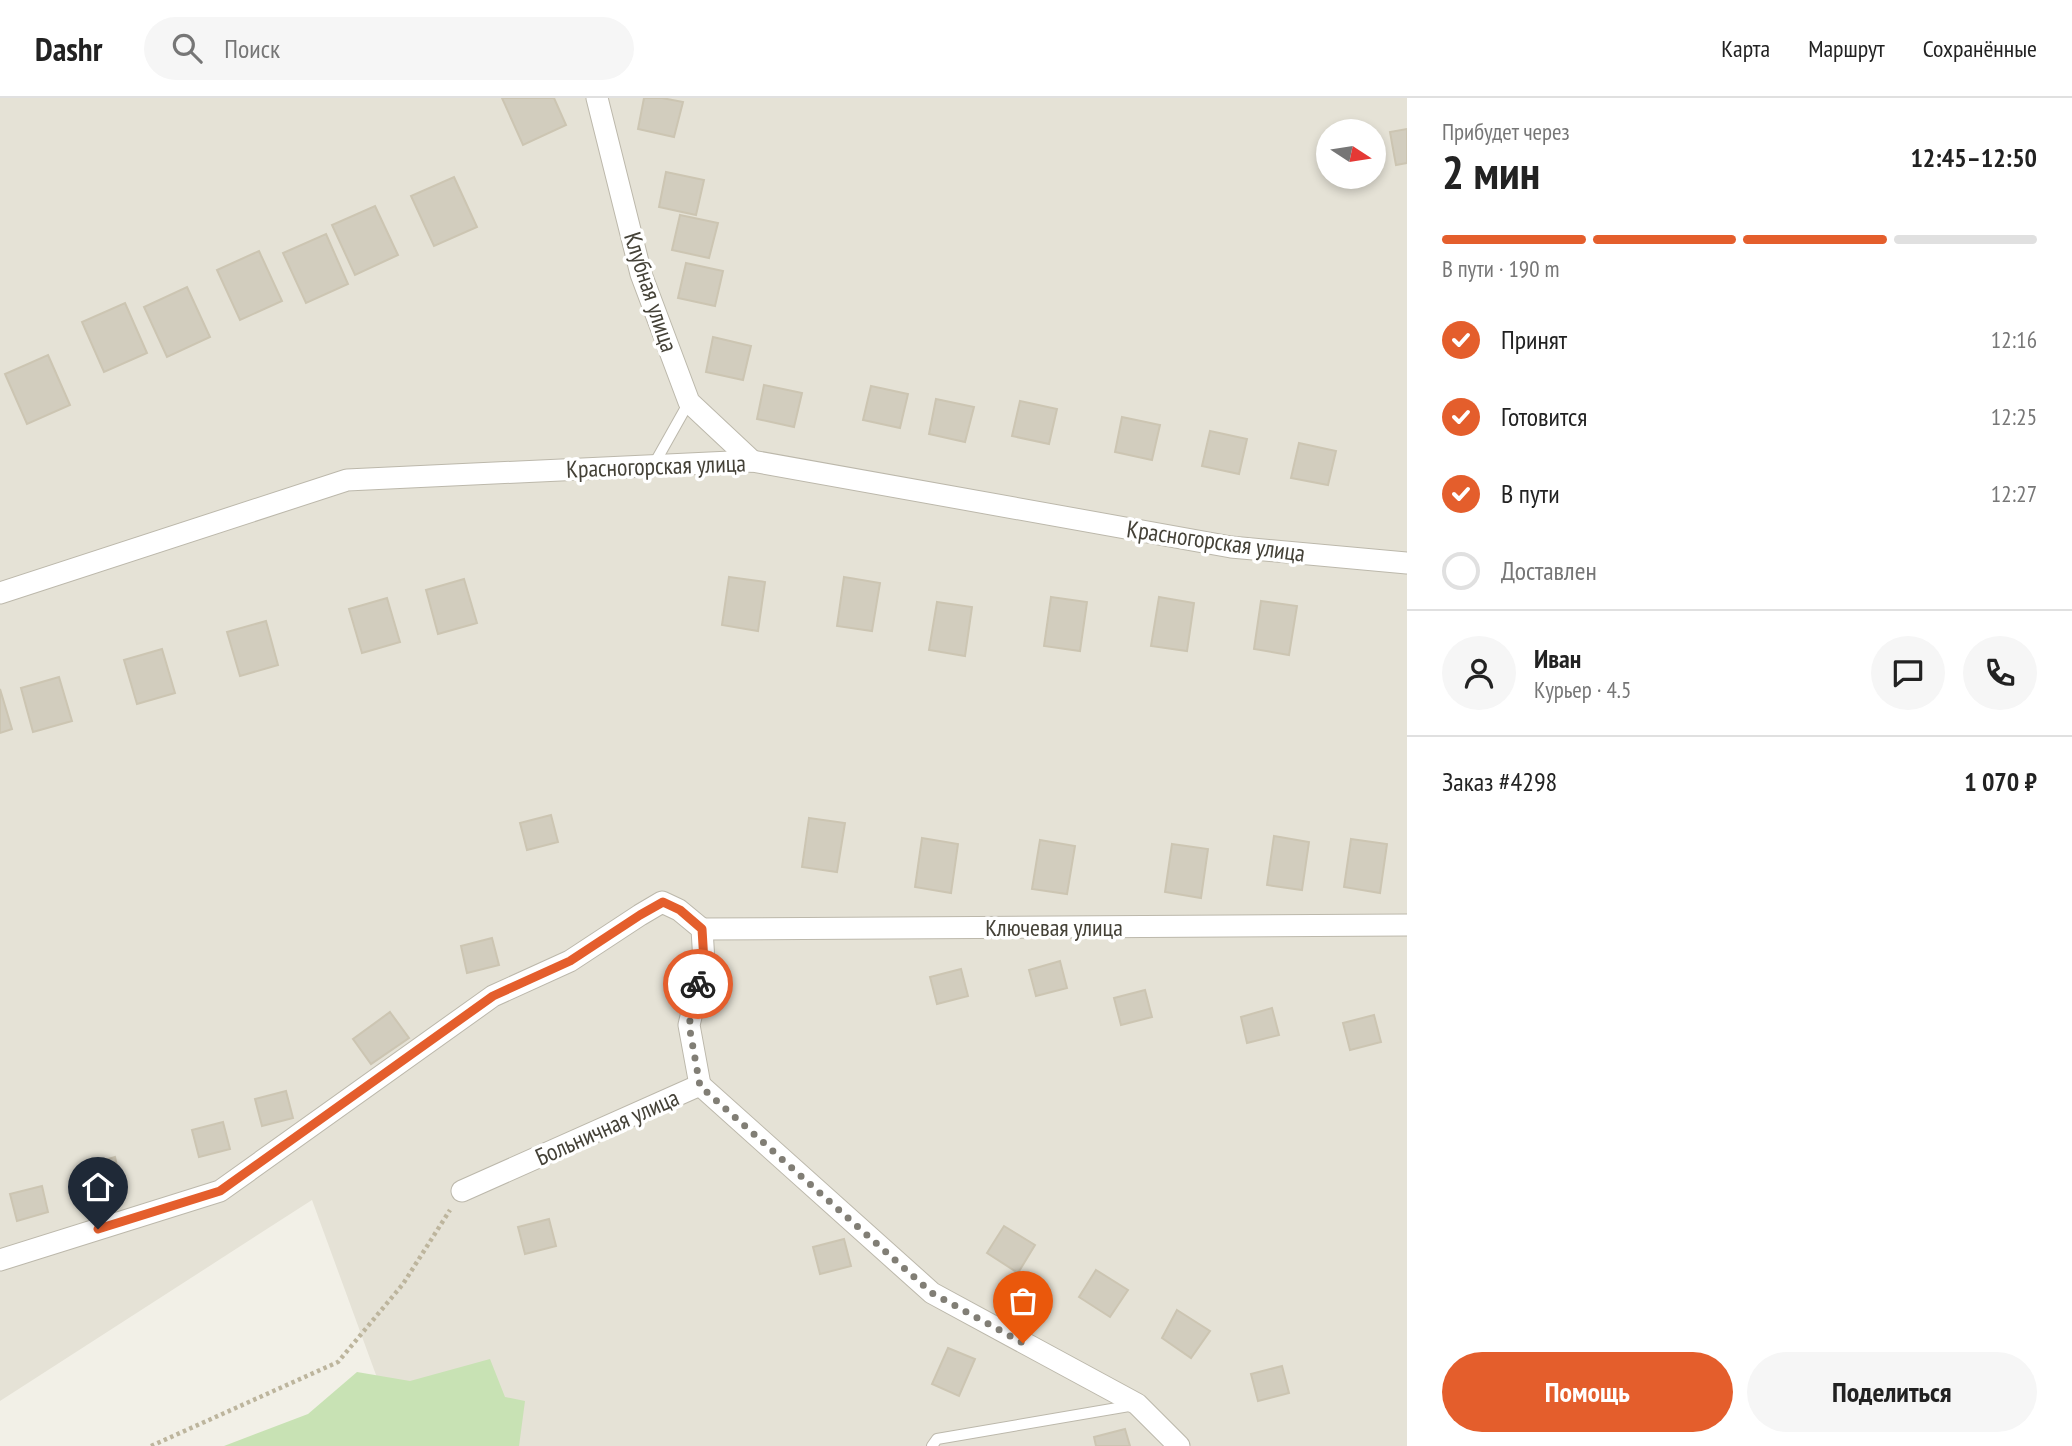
<!DOCTYPE html>
<html lang="ru">
<head>
<meta charset="utf-8">
<style>
  body { margin:0; font-family:"PT Sans Narrow",sans-serif; background:#f6f6f6; color:#222; height:100vh; display:flex; flex-direction:column; font-size:26px; white-space:nowrap }
  * { box-sizing:border-box; margin:0 }
  p { font-size:23px; color:#767676 }
  .icon { flex:none; width:38px; height:38px; fill:none; stroke:currentColor; stroke-width:2; stroke-linecap:round; stroke-linejoin:round }
  .map { position:relative; flex:1; overflow:hidden }
  .panel { display:flex; flex-direction:column; background:#fff; width:665px }
  .panel>* { flex:none }
  .needle { width:46px; rotate:102deg }
  .controls { position:absolute; left:1316px; top:21px; display:grid; gap:14px }
  .controls a { display:grid; place-items:center; width:70px; height:70px; border-radius:50%; background:#fff; box-shadow:0 4px 10px #0003; font-size:35px }
  .pin { position:absolute; display:grid; place-items:center; width:60px; height:60px; color:#fff; margin:-72px -30px; border-radius:50% 50% 50% 0; rotate:-45deg; box-shadow:0 0 7px #0007 }
  .pin .icon { rotate:45deg }
  .courier { position:absolute; display:grid; place-items:center; width:70px; height:70px; margin:-35px; border:5px solid #e45e2c; border-radius:50%; background:#fff; color:#222; box-shadow:0 2px 9px #0007 }
  .headline em { font-style:normal; font-weight:700 }
  .headline div { display:flex; flex-direction:column-reverse }
  .headline { display:flex; align-items:center; justify-content:space-between; height:119px; padding:0 35px }
  h1 { font-size:46px; font-weight:700; line-height:52px }
  .bar { display:grid; grid-template-columns:repeat(4,1fr); gap:10px 7px; align-content:center; height:84px; padding:0 35px }
  .bar i { height:9px; border-radius:5px; background:#e0e0e0 }
  .bar .active { background:#e45e2c }
  .bar p { grid-column:span 4 }
  .line { display:flex; align-items:center; gap:18px; padding:0 35px; border-top:2px solid #e0e0e0 }
  .line div { flex:1 }
  .round { display:grid; place-items:center; flex:none; width:74px; height:74px; border-radius:37px; background:#f6f6f6 }
  ol { padding:0 35px; list-style:none }
  li { display:flex; align-items:center; gap:21px; height:77px }
  li p { margin-inline-start:auto }
  li .icon { padding:7px; border-radius:50%; background:#e45e2c; color:#fff; stroke-width:4 }
  li:last-child { color:#767676 }
  li i { width:38px; height:38px; border:4px solid #e0e0e0; border-radius:50% }
  .cta { display:flex; gap:14px; margin-top:auto; padding:14px 35px }
  .cta a { flex:1; height:80px; border-radius:42px; background:#e45e2c; color:#fff; font-size:28px; font-weight:700; line-height:80px; text-align:center }
  .cta a+a { background:#f6f6f6; color:#222 }
  header { display:flex; align-items:center; gap:42px; box-sizing:border-box; height:98px; padding:0 35px; background:#fff; border-bottom:2px solid #e0e0e0 }
  header strong { font-size:33px }
  nav { display:flex; gap:38px; margin-inline-start:auto; font-size:24px }
  .search { width:490px; height:63px; background:#f6f6f6; display:flex; align-items:center; gap:18px; box-sizing:border-box; padding:0 24px; border-radius:38px; color:#767676; font-size:26px }
  main { display:flex; flex:1; min-height:0 }
  .map>svg:first-child { display:block }
</style>
</head>
<body>
<header>
<strong>Dashr</strong>
<div class="search"><svg class="icon" aria-label="search" viewBox="0 0 24 24"><circle cx="10" cy="10" r="6"/><path d="M15 15l6 6"/></svg>Поиск</div>
<nav><a>Карта</a><a>Маршрут</a><a>Сохранённые</a></nav>
</header>
<main>
<div class="map">
<svg width="1407" height="1348" viewBox="0 0 1407 1348">
  <rect width="100%" height="100%" fill="#f2f0e7"/>
  <!-- residential -->
  <path fill="#e5e2d6" fill-rule="evenodd" d="M0,0H1407V1348H402L312,1102L0,1303ZM1328,33H1374V79H1328Z"/>
  <!-- green -->
  <polygon fill="#c8e2b4" points="490,1261 505,1299 525,1303 519,1348 224,1348 308,1316 357,1274 410,1283"/>
  <!-- building -->
  <g fill="#d2cdbe" stroke="#ccc5b2" stroke-width="2">
    <polygon points="502,0 554,0 566,27 523,47"/>
    <polygon points="644,0 662,0 683,4 674,39 638,31"/>
    <polygon points="1407,31 1407,65 1396,67 1390,34"/>
    <polygon points="666,74 704,82 696,117 659,109"/>
    <polygon points="454,79 477,129 434,148 411,98"/>
    <polygon points="375,108 398,157 355,177 332,127"/>
    <polygon points="680,117 718,125 709,160 672,152"/>
    <polygon points="326,136 348,186 306,205 283,155"/>
    <polygon points="259,153 282,203 240,222 217,172"/>
    <polygon points="686,165 723,173 715,208 678,200"/>
    <polygon points="187,189 210,239 167,259 144,209"/>
    <polygon points="125,205 147,255 104,274 82,224"/>
    <polygon points="713,239 751,248 743,282 706,274"/>
    <polygon points="48,257 70,307 27,326 5,276"/>
    <polygon points="764,287 802,295 794,329 757,321"/>
    <polygon points="871,288 908,296 900,330 863,322"/>
    <polygon points="936,301 974,309 965,344 929,336"/>
    <polygon points="1020,303 1057,311 1049,346 1012,338"/>
    <polygon points="1122,319 1160,327 1152,362 1115,354"/>
    <polygon points="1210,333 1247,341 1239,376 1202,368"/>
    <polygon points="1299,345 1336,353 1328,387 1291,380"/>
    <polygon points="729,479 765,484 758,533 722,527"/>
    <polygon points="844,479 880,485 872,533 837,528"/>
    <polygon points="464,481 477,525 438,536 426,492"/>
    <polygon points="1051,499 1087,504 1080,553 1044,548"/>
    <polygon points="1159,499 1194,505 1187,553 1151,548"/>
    <polygon points="387,500 400,544 362,555 349,511"/>
    <polygon points="1261,503 1297,508 1289,557 1254,551"/>
    <polygon points="937,504 972,509 965,558 929,552"/>
    <polygon points="266,523 278,567 240,578 227,534"/>
    <polygon points="162,551 175,595 137,606 124,562"/>
    <polygon points="59,579 72,623 33,634 21,590"/>
    <polygon points="0,591 12,631 0,635"/>
    <polygon points="551,717 558,744 527,752 520,725"/>
    <polygon points="809,720 845,725 837,774 802,769"/>
    <polygon points="1274,738 1309,744 1302,792 1267,787"/>
    <polygon points="922,740 958,746 951,795 915,789"/>
    <polygon points="1351,741 1387,746 1380,795 1344,789"/>
    <polygon points="1040,742 1075,748 1067,796 1032,791"/>
    <polygon points="1172,746 1208,751 1201,800 1165,794"/>
    <polygon points="492,840 499,867 467,875 461,848"/>
    <polygon points="1060,863 1067,890 1036,898 1029,872"/>
    <polygon points="961,871 968,898 937,906 930,879"/>
    <polygon points="1145,892 1152,919 1121,927 1114,900"/>
    <polygon points="1272,910 1279,937 1247,945 1241,919"/>
    <polygon points="390,914 409,940 371,966 353,941"/>
    <polygon points="1374,917 1381,944 1350,952 1343,925"/>
    <polygon points="286,993 293,1020 262,1028 255,1001"/>
    <polygon points="223,1024 230,1051 199,1059 192,1032"/>
    <polygon points="115,1059 121,1086 90,1094 83,1068"/>
    <polygon points="42,1088 48,1114 17,1123 10,1096"/>
    <polygon points="549,1121 556,1148 525,1156 518,1129"/>
    <polygon points="1004,1128 1035,1147 1018,1175 987,1155"/>
    <polygon points="844,1141 851,1168 820,1176 813,1149"/>
    <polygon points="1096,1172 1128,1192 1110,1219 1079,1199"/>
    <polygon points="1177,1212 1210,1233 1191,1260 1162,1240"/>
    <polygon points="948,1250 975,1261 959,1298 932,1286"/>
    <polygon points="1282,1268 1289,1295 1258,1303 1251,1276"/>
    <polygon points="1125,1331 1130,1348 1096,1348 1094,1339"/>
  </g>
  <g fill="none" stroke-linecap="round" stroke-linejoin="round">
    <!-- lane casing -->
    <g stroke="#bcb8ab" stroke-width="12">
      <g id="lane">
        <polyline points="653,368 689,304"/>
        <polyline points="932,1348 937,1341 1135,1307"/>
      </g>
    </g>
    <!-- street casing -->
    <g stroke="#bcb8ab" stroke-width="23">
      <g id="street">
        <polyline points="597,0 641,176 689,304 752,363"/>
        <polyline points="0,495 347,382 752,363 1231,449 1407,465"/>
        <polyline points="702,831 1407,827"/>
        <polyline points="462,1093 700,987 932,1195 1137,1306 1179,1348"/>
        <polyline points="0,1162 220,1093 493,898 570,863 640,817 662,804 679,812 702,831 704,864 689,927 700,987"/>
      </g>
    </g>
    <!-- path -->
    <polyline stroke="#bdb59d" stroke-width="4.5" stroke-dasharray="3.5 3.5" stroke-linecap="butt" points="151,1348 338,1264 403,1186 450,1112"/>
    <!-- lane -->
    <use href="#lane" stroke="#fff" stroke-width="10"/>
    <!-- street -->
    <use href="#street" stroke="#fff" stroke-width="21"/>
  </g>
  <g fill="none" stroke-linecap="round" stroke-linejoin="round">
    <!-- done -->
    <polyline stroke="#817e75" stroke-width="7" stroke-dasharray="0 12.6" points="698,886 689,927 700,988 932,1195 1023,1245"/>
    <!-- route -->
    <polyline stroke="#e45e2c" stroke-width="9" points="98,1131 220,1093 493,898 570,863 640,817 663,804 680,812 702,831 704,864 698,886"/>
  </g>
  <g text-anchor="middle" dominant-baseline="central" stroke-width="7" stroke-linejoin="round" paint-order="stroke">
    <!-- street labels -->
    <g font-size="24" fill="#444137" stroke="#fff">
      <text transform="translate(651 194) rotate(72)">Клубная улица</text>
      <text transform="translate(656 368) rotate(-2)">Красногорская улица</text>
      <text transform="translate(1216 443) rotate(8)">Красногорская улица</text>
      <text x="1054" y="829">Ключевая улица</text>
      <text transform="translate(607 1029) rotate(-24)">Больничная улица</text>
    </g>
  </g>
</svg>
<div class="controls">
<a><svg class="needle" viewBox="-14 -14 28 28"><path d="M0-13l5 13h-10z" fill="#e53935"/><path d="M0 13l5-13h-10z" fill="#767676"/></svg></a>
</div>
<div class="pin" style="left:1023px;top:1245px;background:#ea580c"><svg class="icon" aria-label="bag" viewBox="0 0 24 24"><path d="M5 8h14l-1 12H6zM9 8a3 3 0 0 1 6 0"/></svg></div>
<div class="pin" style="left:98px;top:1131px;background:#1f2937"><svg class="icon" aria-label="home" viewBox="0 0 24 24"><path d="M3 11l9-7 9 7M6 9v11h12V9"/></svg></div>
<div class="courier" style="left:698px;top:886px"><svg class="icon" aria-label="bike" viewBox="0 0 24 24"><circle cx="6" cy="16" r="4"/><circle cx="18" cy="16" r="4"/><path d="M6 16l4-8h5l3 8M10 8l3 8H6M13 5h3"/></svg></div>
</div>
<section class="panel">
<div class="headline"><div><h1>2 мин</h1><p>Прибудет через</p></div><em>12:45–12:50</em></div>
<div class="bar"><i class="active"></i><i class="active"></i><i class="active"></i><i></i><p>В пути · 190 m</p></div>
<ol>
<li><svg class="icon" aria-label="check" viewBox="0 0 24 24"><path d="M5 12l5 5 9-10"/></svg>Принят<p>12:16</p></li>
<li><svg class="icon" aria-label="check" viewBox="0 0 24 24"><path d="M5 12l5 5 9-10"/></svg>Готовится<p>12:25</p></li>
<li><svg class="icon" aria-label="check" viewBox="0 0 24 24"><path d="M5 12l5 5 9-10"/></svg>В пути<p>12:27</p></li>
<li><i></i>Доставлен</li>
</ol>
<div class="line" style="height:126px"><a class="round"><svg class="icon" aria-label="person" viewBox="0 0 24 24"><circle cx="12" cy="8" r="4"/><path d="M4 21q1-7 8-7t8 7"/></svg></a><div><b>Иван</b><p>Курьер · 4.5</p></div><a class="round"><svg class="icon" aria-label="chat" viewBox="0 0 24 24"><path d="M4 5h16v11H9l-5 4z"/></svg></a><a class="round"><svg class="icon" aria-label="phone" viewBox="0 0 24 24"><path d="M5 4h4l2 5-3 2q2 4 5 5l2-3 5 2v4C11 20 4 13 5 4z"/></svg></a></div>
<div class="line" style="height:91px"><div>Заказ #4298</div><b>1 070 ₽</b></div>
<div class="cta"><a>Помощь</a><a>Поделиться</a></div>
</section>
</main>
</body>
</html>
